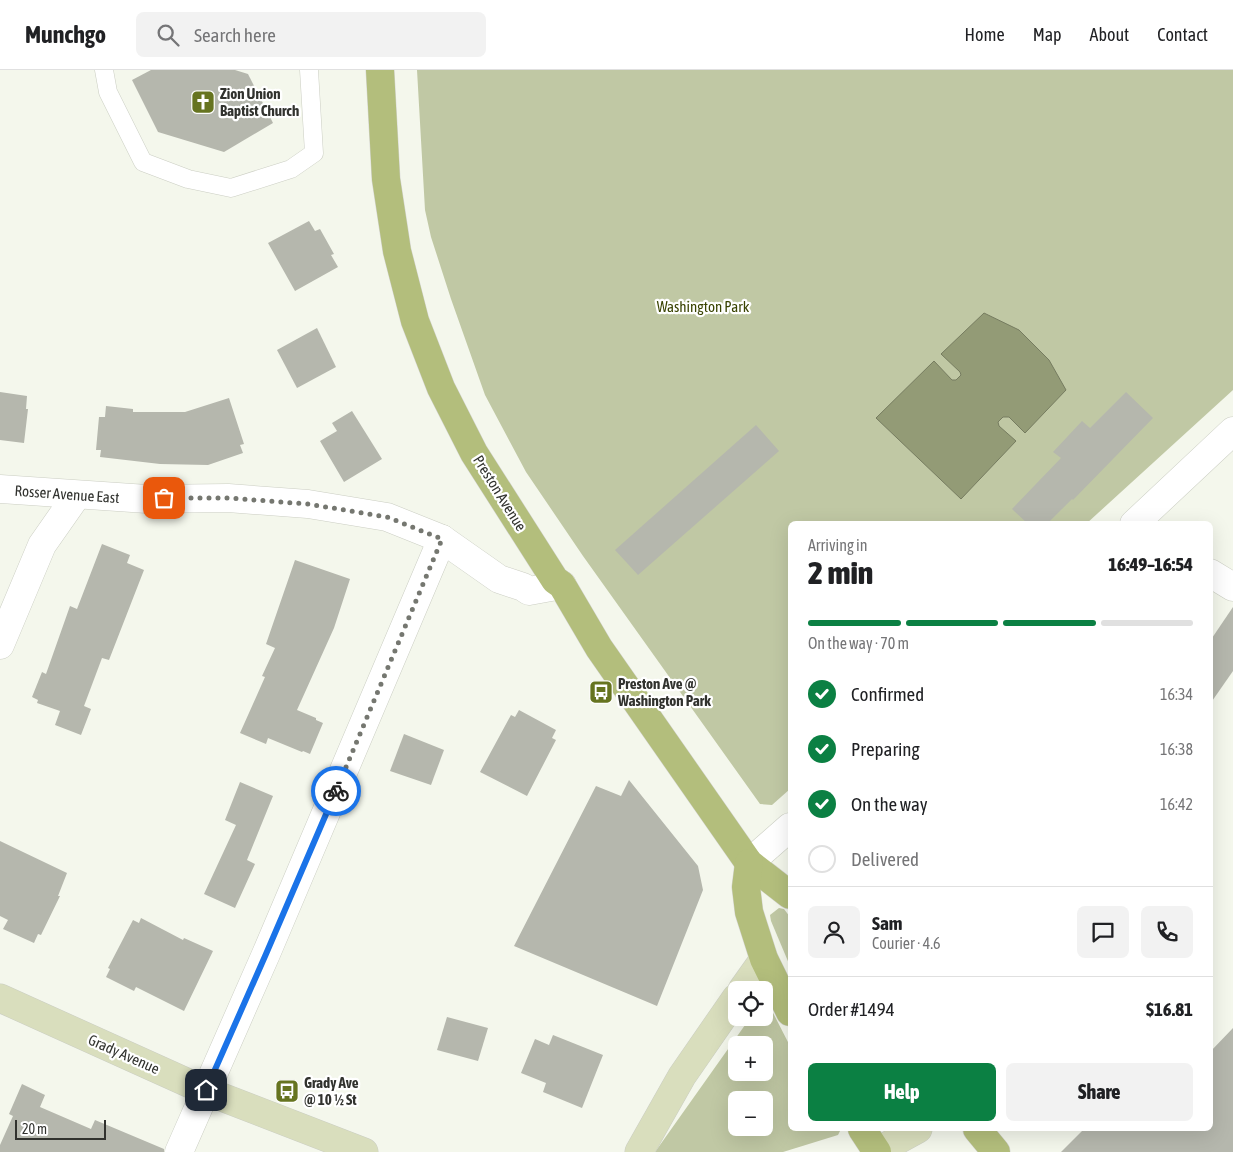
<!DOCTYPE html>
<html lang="en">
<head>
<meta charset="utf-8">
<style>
  body { margin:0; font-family:"Asap Condensed",sans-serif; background:#f2f2f2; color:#202124; height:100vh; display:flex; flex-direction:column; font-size:19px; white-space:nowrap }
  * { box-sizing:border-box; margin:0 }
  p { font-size:16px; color:#757577 }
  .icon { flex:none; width:28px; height:28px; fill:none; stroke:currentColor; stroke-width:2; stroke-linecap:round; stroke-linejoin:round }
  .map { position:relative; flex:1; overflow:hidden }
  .sheet { position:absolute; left:788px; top:451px; width:425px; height:610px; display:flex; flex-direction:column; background:#fff; border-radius:8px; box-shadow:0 5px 20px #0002 }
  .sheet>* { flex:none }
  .controls { position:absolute; left:728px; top:911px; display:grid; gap:10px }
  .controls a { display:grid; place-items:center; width:45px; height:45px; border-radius:8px; background:#fff; box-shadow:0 5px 20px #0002; font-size:25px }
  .scale { position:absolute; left:15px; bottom:12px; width:91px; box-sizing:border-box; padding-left:5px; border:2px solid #31322e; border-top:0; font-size:14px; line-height:18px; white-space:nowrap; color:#31322e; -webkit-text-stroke:4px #fff; paint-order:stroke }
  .pin { position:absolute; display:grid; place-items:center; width:42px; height:42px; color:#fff; margin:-21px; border-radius:10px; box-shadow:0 2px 8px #0006 }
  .courier { position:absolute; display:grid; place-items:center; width:50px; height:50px; margin:-25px; border:4px solid #1a73e8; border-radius:50%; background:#fff; color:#222; box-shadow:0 1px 6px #0007 }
  .head em { font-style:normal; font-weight:800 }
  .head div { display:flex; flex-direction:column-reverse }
  .head { display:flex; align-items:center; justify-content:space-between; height:85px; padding:0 20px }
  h1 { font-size:32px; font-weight:800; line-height:38px }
  .bar { display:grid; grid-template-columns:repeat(4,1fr); gap:8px 5px; align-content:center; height:60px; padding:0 20px }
  .bar i { height:6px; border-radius:4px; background:#e0e0e0 }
  .bar .current { background:#0b8043 }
  .bar p { grid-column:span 4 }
  .line { display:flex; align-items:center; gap:12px; padding:0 20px; border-top:1px solid #e0e0e0 }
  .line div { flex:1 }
  .round { display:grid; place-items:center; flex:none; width:52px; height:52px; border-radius:8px; background:#f2f2f2 }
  ol { padding:0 20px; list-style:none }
  li { display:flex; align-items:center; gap:15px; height:55px }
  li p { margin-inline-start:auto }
  li .icon { padding:5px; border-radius:50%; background:#0b8043; color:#fff; stroke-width:4 }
  li:last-child { color:#757577 }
  li i { width:28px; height:28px; border:2px solid #e0e0e0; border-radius:50% }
  .cta { display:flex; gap:10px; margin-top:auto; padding:10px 20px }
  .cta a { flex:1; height:58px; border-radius:8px; background:#0b8043; color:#fff; font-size:20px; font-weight:800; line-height:58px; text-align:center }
  .cta a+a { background:#f2f2f2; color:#202124 }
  header { display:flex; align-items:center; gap:30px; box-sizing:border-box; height:70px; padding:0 25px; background:#fff; border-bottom:1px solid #e0e0e0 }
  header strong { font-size:24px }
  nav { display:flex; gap:28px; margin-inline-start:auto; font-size:18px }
  .search { width:350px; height:45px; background:#f2f2f2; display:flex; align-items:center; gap:12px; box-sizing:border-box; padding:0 18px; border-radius:8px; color:#757577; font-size:19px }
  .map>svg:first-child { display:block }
</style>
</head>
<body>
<header>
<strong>Munchgo</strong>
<div class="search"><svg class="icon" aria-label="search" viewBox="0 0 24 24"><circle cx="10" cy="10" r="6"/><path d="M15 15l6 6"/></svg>Search here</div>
<nav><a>Home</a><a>Map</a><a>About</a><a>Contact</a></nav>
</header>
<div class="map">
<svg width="1233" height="1082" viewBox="0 0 1233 1082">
  <rect width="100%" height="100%" fill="#f4f7ec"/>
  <!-- green -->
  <g fill="#c0c8a4" fill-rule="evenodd">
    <polygon points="417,0 1233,0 1233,320 1086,454 790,454 790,719 772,735 760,734 583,486 526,402 485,325 451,229 431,167 425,140"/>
    <polygon points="779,838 784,839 790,847 790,896 771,851 770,845"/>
    <path d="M764,932L769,935L790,976V1059H841L838,1065L783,1082H655L750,948H764ZM736,975H764V1002H736ZM736,1030H764V1058H736Z"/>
  </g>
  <!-- water -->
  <polygon fill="#939b76" stroke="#767c60" points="984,243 1019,260 1049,290 1066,320 1025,363 1009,347 1003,347 998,352 999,356 1016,371 961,429 876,348 934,291 952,310 956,310 961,305 960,302 941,284"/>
  <!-- building -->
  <g fill="#b5b7ad">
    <polygon points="151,0 235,0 248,4 273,53 224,82 158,62 132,10"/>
    <polygon points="309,151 315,161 320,159 334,184 331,185 338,197 295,221 268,173"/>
    <polygon points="317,258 336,297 297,318 277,280"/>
    <polygon points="0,322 27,326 26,339 28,339 24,373 0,370"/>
    <polygon points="1126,322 1153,348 1073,430 1072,429 1047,454 1028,454 1012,439 1061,388 1053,382 1082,351 1090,358"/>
    <polygon points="229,328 244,374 240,375 243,383 208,395 160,394 100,387 101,380 96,380 99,347 105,347 106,336 133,339 133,342 185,342"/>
    <polygon points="352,341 382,389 344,412 320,371 337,361 332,353"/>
    <polygon points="756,355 779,381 638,505 615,480"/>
    <polygon points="102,474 130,485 127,493 144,500 109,590 102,588 84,636 91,639 81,665 55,655 60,641 37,633 38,630 32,627 42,602 46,604 70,536 77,539"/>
    <polygon points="295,490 350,509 334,558 297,640 316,648 316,650 323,653 310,684 303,681 302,682 268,668 266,674 240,663 265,607 262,606 275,578 266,574"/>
    <polygon points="1233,537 1233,601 1210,634 1210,571"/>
    <polygon points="519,640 556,660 552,668 556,670 527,726 480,702 511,645 515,647"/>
    <polygon points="404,664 444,680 431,715 390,701"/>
    <polygon points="629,710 698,796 703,820 657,936 514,876 596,716 621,726"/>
    <polygon points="240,712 273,726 247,790 255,794 235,838 204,824 236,755 225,750"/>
    <polygon points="0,771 67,803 58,826 60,826 41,865 38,864 34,873 3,859 8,850 0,846"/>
    <polygon points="141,848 183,870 184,868 213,881 184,941 136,917 134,921 106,907 110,899 108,898 133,850 139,853"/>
    <polygon points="447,947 488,958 478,991 437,980"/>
    <polygon points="1233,958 1233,1082 1061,1082 1084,1059 1210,1059 1210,982"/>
    <polygon points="553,965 603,985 582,1038 543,1022 546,1013 521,1003 535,969 549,975"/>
    <polygon points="22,1014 45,1025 40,1037 91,1059 95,1050 164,1079 164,1082 0,1082 0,1075 13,1046 9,1044"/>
  </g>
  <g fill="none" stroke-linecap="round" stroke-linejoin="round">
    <!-- service casing -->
    <g stroke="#cbcec3" stroke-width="19">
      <polyline id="service" points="104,0 108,22 143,92 188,109 231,118 291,99 314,83 309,0"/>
    </g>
    <!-- minor casing -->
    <g stroke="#cbcec3" stroke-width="29">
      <g id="minor">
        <polyline points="0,419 147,429 228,428 308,434 387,447 442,469 499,509 523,517 529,521 562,515"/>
        <polyline points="1134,454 1233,361"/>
        <polyline points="1210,503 1233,517"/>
        <polyline points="0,575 42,475 77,425"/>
        <polyline points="749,793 790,757"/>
        <polyline points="179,1082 266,884 442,469"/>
      </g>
    </g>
    <!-- secondary casing -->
    <g stroke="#cbcec3" stroke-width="29">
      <g id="secondary">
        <polyline points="742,920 764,889"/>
        <polyline points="0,928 206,1021 364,1082"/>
        <polyline points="639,1082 682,1006 736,928"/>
        <polyline points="876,1082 918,1059"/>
      </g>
    </g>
    <!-- primary casing -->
    <g stroke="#d6d6d5" stroke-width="29">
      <g id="primary">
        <polyline points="380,0 386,109 397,181 415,251 441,318 474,383 555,510 562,515 599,578 749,793 790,825"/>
        <polyline points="749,793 746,817 749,842 764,889 790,942"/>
        <polyline points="862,1059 877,1082"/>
        <polyline points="977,1059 996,1082"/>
      </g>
    </g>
    <!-- service -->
    <use href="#service" stroke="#fff" stroke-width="18"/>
    <!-- minor -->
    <use href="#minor" stroke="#fff" stroke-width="28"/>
    <!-- secondary -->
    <use href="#secondary" stroke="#d9debd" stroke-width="28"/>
    <!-- primary -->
    <use href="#primary" stroke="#b3be7c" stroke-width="28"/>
  </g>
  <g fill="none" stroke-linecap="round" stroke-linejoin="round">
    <!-- done -->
    <polyline stroke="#757770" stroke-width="5" stroke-dasharray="0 9" points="164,428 228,428 308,434 387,447 442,469 336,721"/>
    <!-- route -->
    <polyline stroke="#1a73e8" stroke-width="6" points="206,1020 266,884 336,721"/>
  </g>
  <!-- icons -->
  <defs>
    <g id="church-square" transform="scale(1.25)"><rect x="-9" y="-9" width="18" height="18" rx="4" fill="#667420" stroke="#fff"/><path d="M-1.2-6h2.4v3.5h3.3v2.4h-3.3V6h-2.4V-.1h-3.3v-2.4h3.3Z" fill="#fff"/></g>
    <g id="bus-square" transform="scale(1.25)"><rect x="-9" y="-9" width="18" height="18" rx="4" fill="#667420" stroke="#fff"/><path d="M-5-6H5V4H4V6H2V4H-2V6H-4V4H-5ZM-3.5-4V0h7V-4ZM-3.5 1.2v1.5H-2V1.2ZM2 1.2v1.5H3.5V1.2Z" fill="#fff"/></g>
  </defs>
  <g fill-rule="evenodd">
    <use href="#church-square" x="203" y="32"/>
    <use href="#bus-square" x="601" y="622"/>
    <use href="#bus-square" x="287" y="1021"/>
  </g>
  <g text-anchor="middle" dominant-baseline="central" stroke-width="4.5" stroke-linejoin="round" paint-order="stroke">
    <!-- poi labels -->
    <g font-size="15" font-weight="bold" fill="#31322e" stroke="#fff" text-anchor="start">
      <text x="220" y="23">Zion Union<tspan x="220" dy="17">Baptist Church</tspan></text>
      <text x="618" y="613">Preston Ave @<tspan x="618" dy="17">Washington Park</tspan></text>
      <text x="304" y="1012">Grady Ave<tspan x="304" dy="17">@ 10 ½ St</tspan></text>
    </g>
    <!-- park labels -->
    <g font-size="15" fill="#394300" stroke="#fff">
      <text x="703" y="236">Washington Park</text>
    </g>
    <!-- street labels -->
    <g font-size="15" fill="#31322e" stroke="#fff">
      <text transform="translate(500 423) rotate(58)">Preston Avenue</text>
      <text transform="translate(67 424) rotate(4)">Rosser Avenue East</text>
      <text transform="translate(124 984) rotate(24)">Grady Avenue</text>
    </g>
  </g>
</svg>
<div class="controls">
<a><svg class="icon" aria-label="locate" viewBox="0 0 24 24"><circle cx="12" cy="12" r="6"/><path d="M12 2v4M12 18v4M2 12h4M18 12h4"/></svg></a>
<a>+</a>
<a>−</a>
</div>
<div class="scale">20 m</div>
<div class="pin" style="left:164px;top:428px;background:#ea580c"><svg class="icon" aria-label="bag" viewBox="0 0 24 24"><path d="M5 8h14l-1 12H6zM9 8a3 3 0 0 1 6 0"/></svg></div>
<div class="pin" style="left:206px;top:1020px;background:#1f2937"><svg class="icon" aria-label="home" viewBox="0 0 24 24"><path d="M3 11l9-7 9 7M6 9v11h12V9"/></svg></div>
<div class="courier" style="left:336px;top:721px"><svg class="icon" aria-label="bike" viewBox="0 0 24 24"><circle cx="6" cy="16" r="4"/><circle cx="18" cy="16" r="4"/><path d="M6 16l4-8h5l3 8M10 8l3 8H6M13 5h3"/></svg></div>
<section class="sheet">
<div class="head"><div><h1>2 min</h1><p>Arriving in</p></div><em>16:49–16:54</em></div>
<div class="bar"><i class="current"></i><i class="current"></i><i class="current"></i><i></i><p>On the way · 70 m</p></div>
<ol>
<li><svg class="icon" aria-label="check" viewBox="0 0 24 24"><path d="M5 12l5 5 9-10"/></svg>Confirmed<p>16:34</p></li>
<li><svg class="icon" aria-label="check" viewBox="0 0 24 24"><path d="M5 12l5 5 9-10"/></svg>Preparing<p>16:38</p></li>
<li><svg class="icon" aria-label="check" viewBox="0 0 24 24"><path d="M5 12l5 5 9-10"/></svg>On the way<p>16:42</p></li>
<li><i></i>Delivered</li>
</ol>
<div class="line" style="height:90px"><a class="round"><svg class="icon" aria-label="person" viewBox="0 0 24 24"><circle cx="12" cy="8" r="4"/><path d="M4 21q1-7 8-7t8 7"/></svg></a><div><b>Sam</b><p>Courier · 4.6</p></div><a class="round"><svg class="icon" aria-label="chat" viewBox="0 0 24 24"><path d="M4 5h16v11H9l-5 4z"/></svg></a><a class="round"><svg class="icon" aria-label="phone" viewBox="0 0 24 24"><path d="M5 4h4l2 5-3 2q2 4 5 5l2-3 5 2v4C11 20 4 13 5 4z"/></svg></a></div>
<div class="line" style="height:65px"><div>Order #1494</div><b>$16.81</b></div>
<div class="cta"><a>Help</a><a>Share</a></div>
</section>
</div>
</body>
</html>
